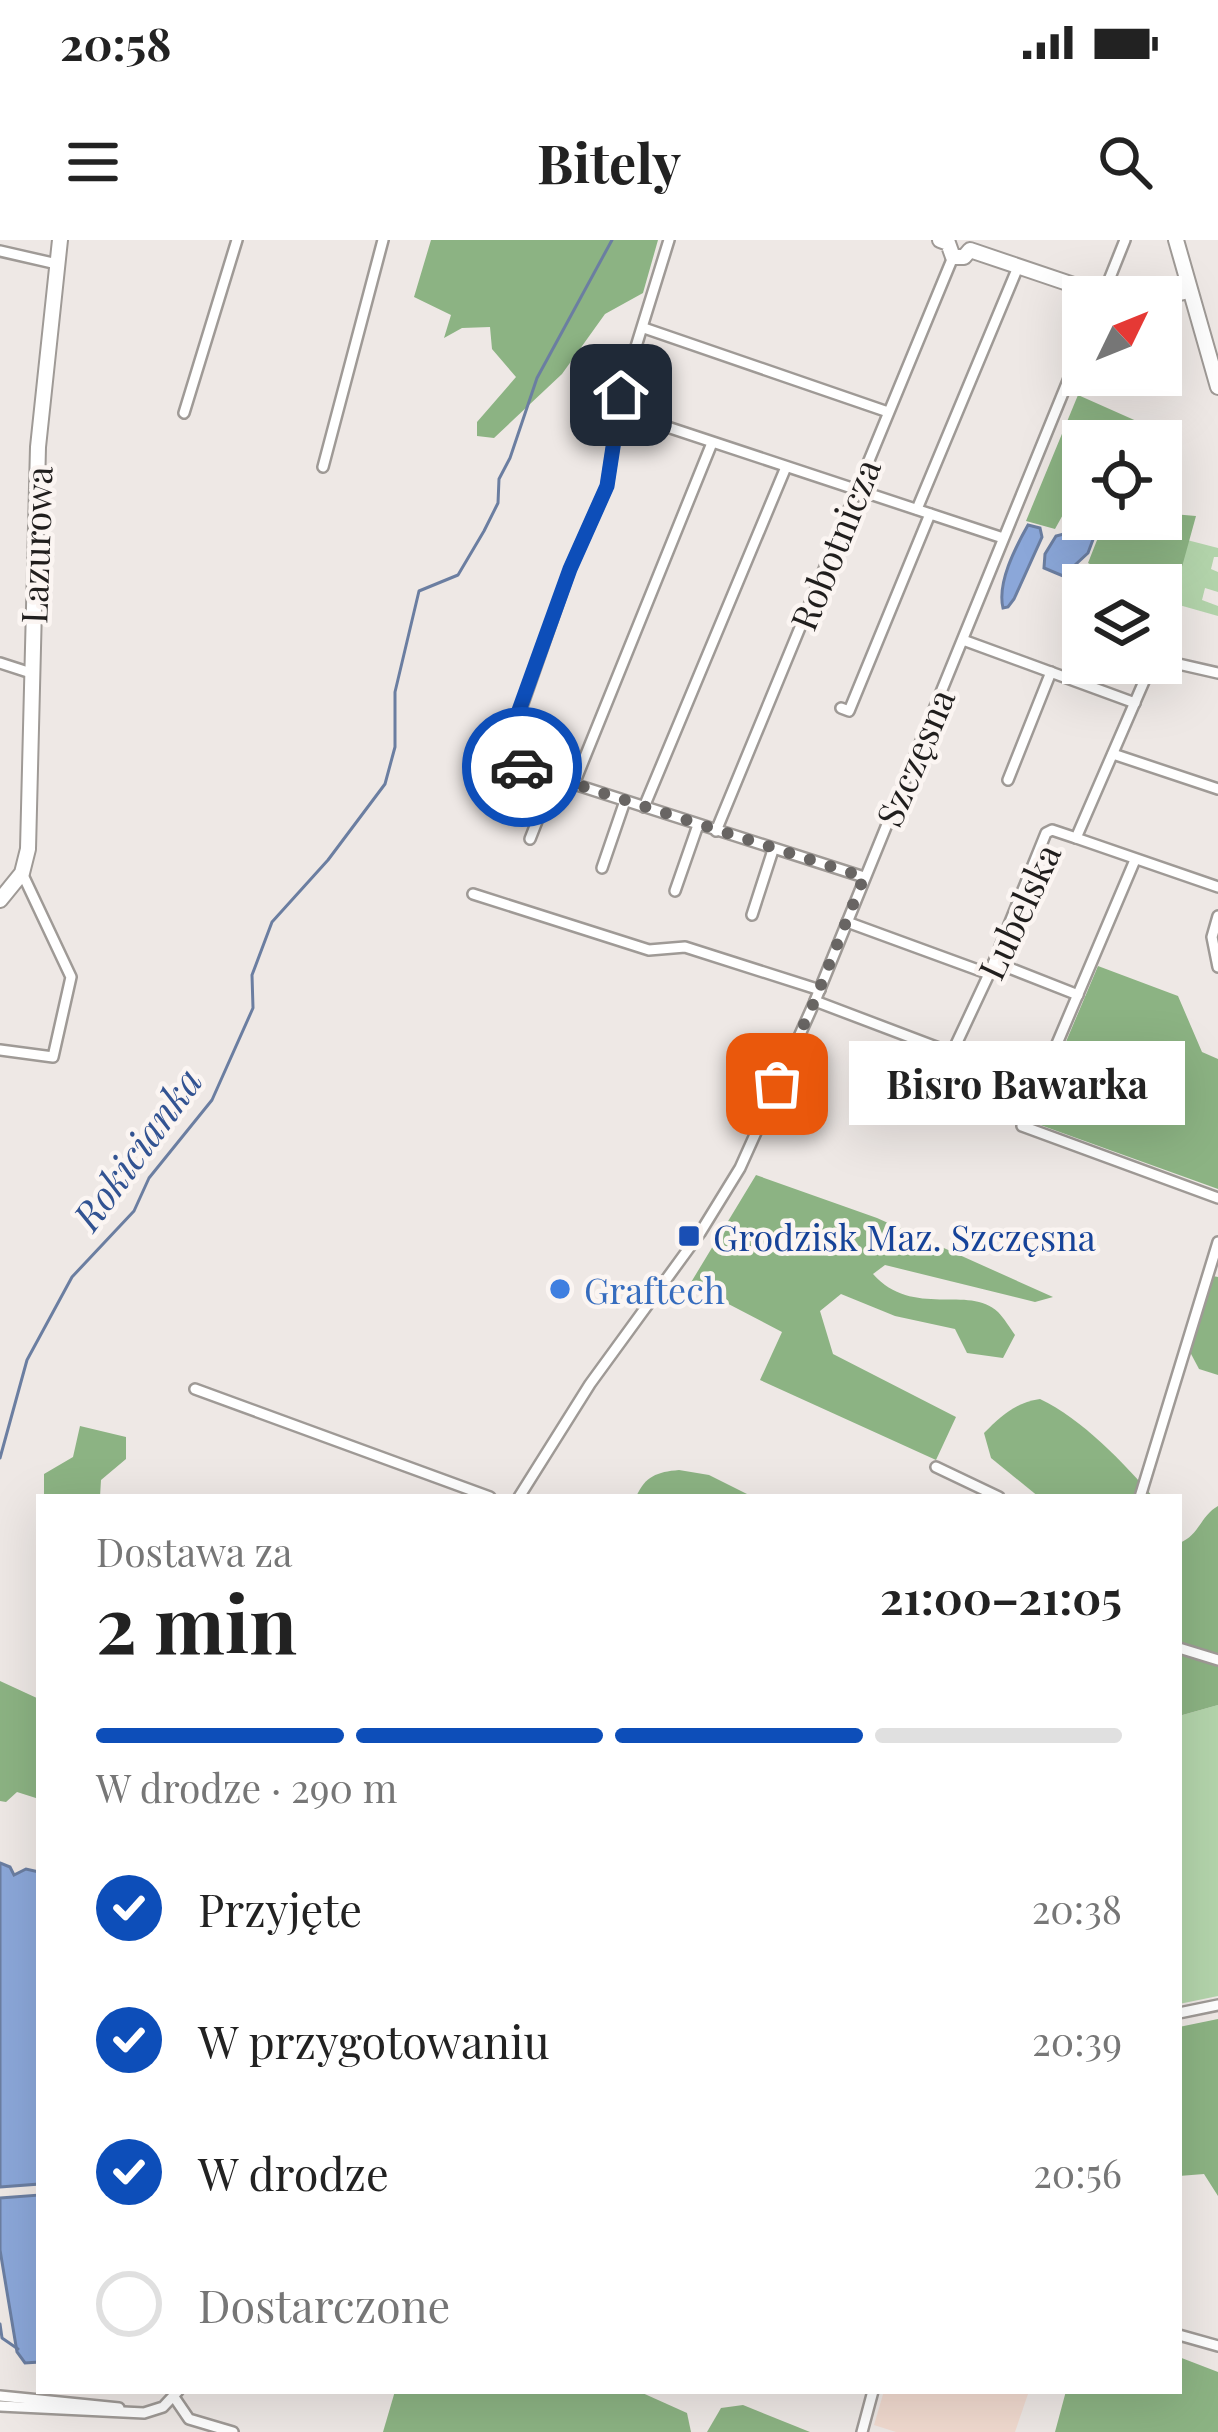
<!DOCTYPE html>
<html lang="pl">
<head>
<meta charset="utf-8">
<style>
  body { margin:0; font-family:"Playfair Display",serif; background:#f2f2f2; color:#222; height:100vh; display:flex; flex-direction:column; font-size:45px; white-space:nowrap }
  * { box-sizing:border-box; margin:0 }
  p { font-size:39px; color:#767676 }
  .icon { flex:none; width:66px; height:66px; fill:none; stroke:currentColor; stroke-width:2; stroke-linecap:round; stroke-linejoin:round }
  .map { position:relative; flex:1; overflow:hidden }
  .side { position:absolute; left:36px; top:1254px; width:1146px; height:900px; display:flex; flex-direction:column; background:#fff; border-radius:0px; box-shadow:0 12px 48px #0002 }
  .side>* { flex:none }
  .needle { width:78px; rotate:47deg }
  .buttons { position:absolute; left:1062px; top:36px; display:grid; gap:24px }
  .buttons a { display:grid; place-items:center; width:120px; height:120px; border-radius:0px; background:#fff; box-shadow:0 12px 48px #0002; font-size:60px }
  .pin { position:absolute; display:grid; place-items:center; width:102px; height:102px; color:#fff; margin:-51px; border-radius:24px; box-shadow:0 6px 18px #0006 }
  .courier { position:absolute; display:grid; place-items:center; width:120px; height:120px; margin:-60px; border:9px solid #0d4eb9; border-radius:50%; background:#fff; color:#222; box-shadow:0 3px 15px #0007 }
  .bubble { position:absolute; height:84px; border-radius:0px; background:#fff; box-shadow:0 12px 48px #0002; font-size:39px; font-weight:700; line-height:84px; text-align:center }
  .summary em { font-style:normal; font-weight:700 }
  .summary div { display:flex; flex-direction:column-reverse }
  .summary { display:flex; align-items:center; justify-content:space-between; height:204px; padding:0 60px }
  h1 { font-size:78px; font-weight:700; line-height:90px }
  .bar { display:grid; grid-template-columns:repeat(4,1fr); gap:18px 12px; align-content:center; height:144px; padding:0 60px }
  .bar i { height:15px; border-radius:9px; background:#e0e0e0 }
  .bar .on { background:#0d4eb9 }
  .bar p { grid-column:span 4 }
  ol { padding:0 60px; list-style:none }
  li { display:flex; align-items:center; gap:36px; height:132px }
  li p { margin-inline-start:auto }
  li .icon { padding:12px; border-radius:50%; background:#0d4eb9; color:#fff; stroke-width:4 }
  li:last-child { color:#767676 }
  li i { width:66px; height:66px; border:6px solid #e0e0e0; border-radius:50% }
  .status { display:flex; justify-content:space-between; align-items:center; height:84px; padding:0 60px; background:#fff; direction:ltr }
  .status svg { height:33px; fill:currentColor }
  header { display:flex; justify-content:space-between; align-items:center; height:156px; padding:0 60px; background:#fff; font-size:54px; font-weight:700 }
  .map>svg:first-child { display:block }
</style>
</head>
<body>
<div class="status"><b>20:58</b><svg viewBox="0 0 49 12"><path d="M0 12V9h3v3zM5 12V6h3v6zM10 12V3h3v9zM15 12V0h3v12zM26 1h20v11H26zM47 4h2v5h-2z"/></svg></div>
<header><svg class="icon" aria-label="menu" viewBox="0 0 24 24"><path d="M4 6h16M4 12h16M4 18h16"/></svg>Bitely<svg class="icon" aria-label="search" viewBox="0 0 24 24"><circle cx="10" cy="10" r="6"/><path d="M15 15l6 6"/></svg></header>
<div class="map">
<svg width="1218" height="2192" viewBox="0 0 1218 2192">
  <rect width="100%" height="100%" fill="#eee8e5"/>
  <!-- industrial -->
  <polygon fill="#f1dacf" points="884,2151 1029,2151 1015,2192 896,2192 874,2185"/>
  <!-- green -->
  <g fill="#b3d4ab">
    <polygon points="1187,300 1218,308 1218,317 1214,317 1211,329 1218,332 1218,352 1205,348 1202,360 1218,366 1218,376 1172,363"/>
    <polygon points="1218,1465 1218,1756 1179,1764 1179,1476"/>
  </g>
  <!-- forest -->
  <g fill="#8cb383">
    <polygon points="431,0 658,0 643,53 605,74 562,134 494,198 477,196 477,182 516,137 492,109 490,87 462,88 444,98 451,75 414,57"/>
    <polygon points="1078,155 1177,199 1161,236 1161,201 1128,201 1117,197 1114,201 1083,201 1083,266 1070,262 1055,289 1026,281"/>
    <polygon points="1161,273 1196,276 1172,363 1164,363 1161,371 1161,345 1128,345 1088,323 1099,295 1132,289 1103,292 1109,279 1142,279 1140,287 1145,279 1161,279"/>
    <polygon points="1098,726 1178,756 1202,812 1218,819 1218,949 1032,882"/>
    <path d="M756,935L877,978L1053,1057L1035,1062L885,1025L873,1034C913,1079 969,1044 998,1072C1004,1078 1010,1088 1015,1095L1003,1118L967,1113L955,1089L895,1076L841,1054L820,1071L833,1114L956,1177L936,1220L760,1140L782,1092L690,1044Z"/>
    <polygon points="1213,1036 1218,1037 1218,1135 1199,1129 1190,1112"/>
    <path d="M1040,1159C1082,1179 1124,1223 1153,1257H1039L991,1218L984,1193C1002,1175 1015,1163 1040,1159Z"/>
    <polygon points="80,1186 126,1197 126,1219 101,1240 100,1257 44,1257 44,1234 73,1217"/>
    <path d="M679,1230L709,1235L753,1257H636C645,1236 657,1232 679,1230Z"/>
    <path d="M1218,1266V1465L1179,1476V1303C1199,1296 1201,1275 1218,1266Z"/>
    <polygon points="0,1441 39,1459 39,1559 17,1552 6,1562 0,1561"/>
    <polygon points="1218,1779 1218,1956 1204,1934 1179,1936 1179,1787"/>
    <polygon points="1179,2117 1218,2132 1218,2192 1055,2192 1066,2151 1179,2151"/>
    <polygon points="395,2151 638,2151 687,2173 691,2192 383,2192"/>
    <polygon points="743,2165 810,2192 707,2192 721,2168"/>
  </g>
  <!-- water -->
  <g fill="#8ba7d9" stroke="#6b7ea1" stroke-width="3">
    <path d="M1028,285L1040,288L1042,297L1014,359L1008,367L1003,368C997,343 1015,308 1028,285Z"/>
    <polygon points="1079,290 1095,294 1088,313 1063,336 1044,328 1045,314 1056,296"/>
    <polygon points="0,1623 10,1627 14,1635 26,1629 39,1632 39,1944 0,1947"/>
    <polygon points="39,1955 39,2122 25,2123 17,2112 0,2010 0,1958"/>
  </g>
  <g fill="none" stroke-linecap="round" stroke-linejoin="round">
    <!-- stream -->
    <g stroke="#6b7ea1" stroke-width="3">
      <polyline points="0,1218 27,1120 72,1037 134,971 149,938 212,860 253,768 252,735 272,682 328,620 385,544 395,507 395,452 419,351 458,335 484,291 498,263 499,239 510,218 537,138 612,0"/>
      <polyline points="0,2084 2,2098 18,2109"/>
      <polyline points="47,2151 47,2152"/>
    </g>
    <!-- street casing -->
    <g stroke="#9f9a96" stroke-width="14">
      <g id="street">
        <polyline points="669,0 621,155 607,246 570,329 504,518 508,523 864,637"/>
        <polyline points="0,11 57,24"/>
        <polyline points="1109,40 1125,0"/>
        <polyline points="644,88 888,172"/>
        <polyline points="619,171 1003,298"/>
        <polyline points="184,173 237,0"/>
        <polyline points="323,227 383,0"/>
        <polyline points="917,269 1018,27"/>
        <polyline points="963,400 1135,463"/>
        <polyline points="1161,420 1218,433"/>
        <polyline points="0,423 31,433"/>
        <polyline points="841,468 849,471 930,274"/>
        <polyline points="1113,514 1218,549"/>
        <polyline points="1008,540 1051,432"/>
        <polyline points="574,544 712,203"/>
        <polyline points="644,567 786,227"/>
        <polyline points="716,591 953,17"/>
        <polyline points="1076,598 1218,647"/>
        <polyline points="530,599 554,538"/>
        <polyline points="1135,620 1022,886 1218,958"/>
        <polyline points="602,628 625,561"/>
        <polyline points="675,651 698,585"/>
        <polyline points="473,654 649,710 685,707 820,750"/>
        <polyline points="752,675 773,610"/>
        <polyline points="1218,676 1212,697 1218,727"/>
        <polyline points="847,682 989,734"/>
        <polyline points="994,722 1078,755"/>
        <polyline points="815,761 1039,846"/>
        <polyline points="0,810 53,817 71,737 22,633"/>
        <polyline points="952,813 989,734 1046,593 1052,590 1076,598 1152,423"/>
        <polyline points="195,1149 490,1257"/>
        <polyline points="936,1227 999,1257"/>
        <polyline points="519,1257 590,1144 700,993 740,928 815,761 1083,104"/>
        <polyline points="1140,1257 1218,1002"/>
        <polyline points="1179,1408 1218,1420"/>
        <polyline points="1179,1773 1218,1765"/>
        <polyline points="1179,2095 1218,2106"/>
        <polyline points="0,2156 119,2168"/>
        <polyline points="174,2157 189,2179 233,2192"/>
        <polyline points="0,2166 144,2173 163,2167 178,2151"/>
        <polyline points="862,2192 873,2151"/>
      </g>
    </g>
    <!-- secondary casing -->
    <g stroke="#9f9a96" stroke-width="18">
      <g id="secondary">
        <polyline points="940,0 948,3 953,17 964,17 970,10 1109,57"/>
        <polyline points="1176,0 1218,147"/>
        <polyline points="1161,57 1189,51"/>
        <polyline points="0,660 22,633 28,609 38,207 60,0"/>
      </g>
    </g>
    <!-- street -->
    <use href="#street" stroke="#fff" stroke-width="9"/>
    <!-- secondary -->
    <use href="#secondary" stroke="#fff" stroke-width="14"/>
  </g>
  <g fill="none" stroke-linecap="round" stroke-linejoin="round">
    <!-- done -->
    <polyline stroke="#686563" stroke-width="12" stroke-dasharray="0 21.6" points="522,527 864,637 815,760 777,844"/>
    <!-- route -->
    <polyline stroke="#0d4eb9" stroke-width="15" points="522,527 508,523 504,512 570,329 607,246 621,155"/>
  </g>
  <!-- markers -->
  <rect fill="#1a4fb4" stroke="#fbf5f2" stroke-width="4.5" x="677" y="984" width="24" height="24" rx="6"/>
  <circle fill="#3f7fe0" stroke="#fbf5f2" stroke-width="4.5" cx="560" cy="1049" r="12"/>
  <g text-anchor="middle" dominant-baseline="central" stroke-width="9" stroke-linejoin="round" paint-order="stroke">
    <!-- street labels -->
    <g font-size="36" fill="#201e1d" stroke="#fbf5f2">
      <text transform="translate(834 304) rotate(-68)">Robotnicza</text>
      <text transform="translate(35 305) rotate(-88)">Lazurowa</text>
      <text transform="translate(914 517) rotate(-67)">Szczęsna</text>
      <text transform="translate(1018 671) rotate(-65)">Lubelska</text>
    </g>
    <!-- transit labels -->
    <g font-size="36" fill="#164399" stroke="#fbf5f2" text-anchor="start">
      <text x="713" y="996">Grodzisk Maz. Szczęsna</text>
    </g>
    <!-- shop labels -->
    <g font-size="36" fill="#366cbe" stroke="#fbf5f2" text-anchor="start">
      <text x="584" y="1049">Graftech</text>
    </g>
    <!-- water labels -->
    <g font-size="39" font-style="italic" fill="#325392" stroke="#fbf5f2">
      <text transform="translate(136 908) rotate(-54)">Rokicianka</text>
    </g>
  </g>
</svg>
<div class="buttons">
<a><svg class="needle" viewBox="-14 -14 28 28"><path d="M0-13l5 13h-10z" fill="#e53935"/><path d="M0 13l5-13h-10z" fill="#767676"/></svg></a>
<a><svg class="icon" aria-label="locate" viewBox="0 0 24 24"><circle cx="12" cy="12" r="6"/><path d="M12 2v4M12 18v4M2 12h4M18 12h4"/></svg></a>
<a><svg class="icon" aria-label="layers" viewBox="0 0 24 24"><path d="M12 4l9 5-9 5-9-5zM3 14l9 5 9-5"/></svg></a>
</div>
<div class="pin" style="left:777px;top:844px;background:#ea580c"><svg class="icon" aria-label="bag" viewBox="0 0 24 24"><path d="M5 8h14l-1 12H6zM9 8a3 3 0 0 1 6 0"/></svg></div>
<div class="pin" style="left:621px;top:155px;background:#1f2937"><svg class="icon" aria-label="home" viewBox="0 0 24 24"><path d="M3 11l9-7 9 7M6 9v11h12V9"/></svg></div>
<div class="courier" style="left:522px;top:527px"><svg class="icon" aria-label="car" viewBox="0 0 24 24"><path d="M5 17H2v-5l4-1 3-4h7l3 4 3 1v5h-3M9 17h6M6 11h13"/><circle cx="7" cy="17" r="2"/><circle cx="17" cy="17" r="2"/></svg></div>
<div class="bubble" style="left:849px;top:801px;width:336px">Bisro Bawarka</div>
<section class="side">
<div class="summary"><div><h1>2 min</h1><p>Dostawa za</p></div><em>21:00–21:05</em></div>
<div class="bar"><i class="on"></i><i class="on"></i><i class="on"></i><i></i><p>W drodze · 290 m</p></div>
<ol>
<li><svg class="icon" aria-label="check" viewBox="0 0 24 24"><path d="M5 12l5 5 9-10"/></svg>Przyjęte<p>20:38</p></li>
<li><svg class="icon" aria-label="check" viewBox="0 0 24 24"><path d="M5 12l5 5 9-10"/></svg>W przygotowaniu<p>20:39</p></li>
<li><svg class="icon" aria-label="check" viewBox="0 0 24 24"><path d="M5 12l5 5 9-10"/></svg>W drodze<p>20:56</p></li>
<li><i></i>Dostarczone</li>
</ol>
</section>
</div>
</body>
</html>
